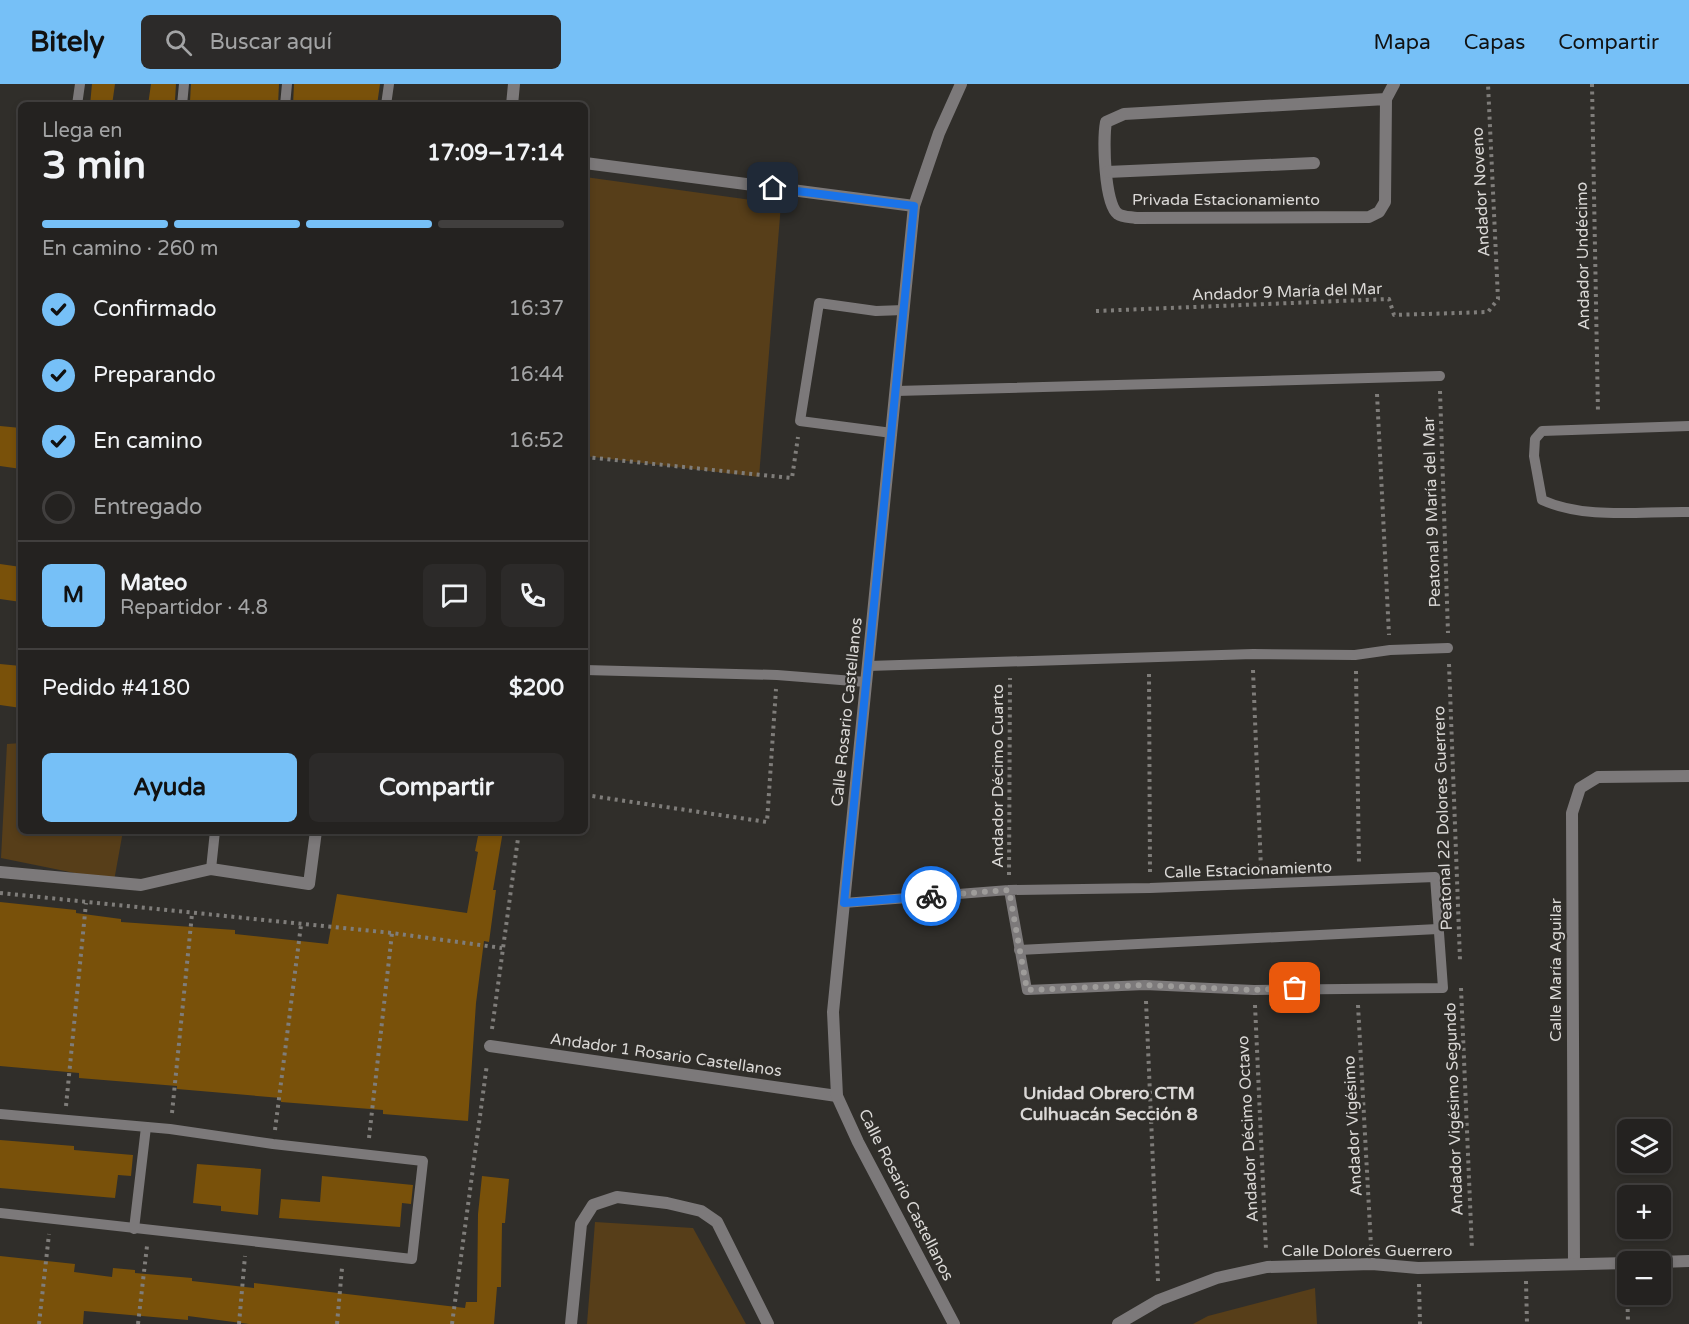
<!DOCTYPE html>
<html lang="es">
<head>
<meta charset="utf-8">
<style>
  body { margin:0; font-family:"Varela Round",sans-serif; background:#2c2a29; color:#f1f3f6; height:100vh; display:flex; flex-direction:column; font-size:22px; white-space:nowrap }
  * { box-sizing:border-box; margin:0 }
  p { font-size:20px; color:#a3a4a5 }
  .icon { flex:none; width:33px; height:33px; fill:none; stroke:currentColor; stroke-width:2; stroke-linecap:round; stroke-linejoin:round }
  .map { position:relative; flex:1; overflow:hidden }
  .drawer { position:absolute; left:18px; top:18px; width:570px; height:732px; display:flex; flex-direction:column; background:#242220; border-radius:9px; box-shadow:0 3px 9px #0003,0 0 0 2px #413f3e }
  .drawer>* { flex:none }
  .buttons { position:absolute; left:1617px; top:1035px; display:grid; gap:12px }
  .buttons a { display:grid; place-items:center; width:54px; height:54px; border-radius:9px; background:#242220; box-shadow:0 3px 9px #0003,0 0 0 2px #413f3e; font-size:30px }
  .pin { position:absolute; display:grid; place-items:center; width:51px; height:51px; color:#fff; margin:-26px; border-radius:12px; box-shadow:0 3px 9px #0006 }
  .courier { position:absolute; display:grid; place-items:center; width:60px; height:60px; margin:-30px; border:4px solid #1a73e8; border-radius:50%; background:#fff; color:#222; box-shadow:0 2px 8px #0007 }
  .headline em { font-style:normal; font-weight:700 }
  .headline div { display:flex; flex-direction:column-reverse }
  .headline { display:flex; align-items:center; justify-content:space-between; height:102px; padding:0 24px }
  h1 { font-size:39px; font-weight:700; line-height:45px }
  .bar { display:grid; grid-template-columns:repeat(4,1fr); gap:9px 6px; align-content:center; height:72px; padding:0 24px }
  .bar i { height:8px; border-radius:4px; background:#413f3e }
  .bar .selected { background:#76c0f7 }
  .bar p { grid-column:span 4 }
  .line { display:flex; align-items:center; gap:15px; padding:0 24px; border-top:2px solid #413f3e }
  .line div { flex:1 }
  .round { display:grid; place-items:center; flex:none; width:63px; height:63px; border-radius:9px; background:#2c2a29 }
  ol { padding:0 24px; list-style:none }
  li { display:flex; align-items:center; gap:18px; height:66px }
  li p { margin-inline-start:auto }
  li .icon { padding:6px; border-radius:50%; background:#76c0f7; color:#111; stroke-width:4 }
  li:last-child { color:#a3a4a5 }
  li i { width:33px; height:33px; border:3px solid #413f3e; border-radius:50% }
  .cta { display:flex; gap:12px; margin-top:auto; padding:12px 24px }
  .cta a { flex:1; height:69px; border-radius:9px; background:#76c0f7; color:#111; font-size:24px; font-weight:700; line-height:69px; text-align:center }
  .cta a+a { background:#2c2a29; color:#f1f3f6 }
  header { display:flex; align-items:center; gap:36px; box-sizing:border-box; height:84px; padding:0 30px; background:#76c0f7; color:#111 }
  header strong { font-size:28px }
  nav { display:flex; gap:33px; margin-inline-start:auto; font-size:21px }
  .search { width:420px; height:54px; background:#2c2a29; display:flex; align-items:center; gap:15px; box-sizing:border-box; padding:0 21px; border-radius:9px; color:#a3a4a5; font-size:22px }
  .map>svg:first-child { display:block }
</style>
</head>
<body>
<header>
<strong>Bitely</strong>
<div class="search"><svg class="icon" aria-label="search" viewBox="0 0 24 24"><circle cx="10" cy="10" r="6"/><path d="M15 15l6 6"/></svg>Buscar aquí</div>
<nav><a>Mapa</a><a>Capas</a><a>Compartir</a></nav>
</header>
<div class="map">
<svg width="1689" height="1240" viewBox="0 0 1689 1240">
  <rect width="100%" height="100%" fill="#302e2a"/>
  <!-- green -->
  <g fill="#573e19">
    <polygon points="585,93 781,120 759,393 585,372"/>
    <polygon points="21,659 21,747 123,747 114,797 1,774 7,660"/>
    <polygon points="595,1138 693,1144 746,1240 587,1240"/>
    <polygon points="1315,1204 1317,1240 1193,1240 1208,1232"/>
  </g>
  <!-- building -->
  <g fill="#79510a">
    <polygon points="92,0 115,0 112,21 90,21"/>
    <polygon points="151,0 176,0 175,16 172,16 171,21 148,21"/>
    <polygon points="191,0 279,0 278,21 190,17"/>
    <polygon points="294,0 380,0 377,21 293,21"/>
    <polygon points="0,342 21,344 21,385 0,382"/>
    <polygon points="0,480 21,483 21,518 0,515"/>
    <polygon points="0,580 21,582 21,624 0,621"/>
    <polygon points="479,747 503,747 493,806 496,806 489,858 484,857 476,919 468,1037 383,1030 383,1026 281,1018 281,1014 177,1005 177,1002 79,994 79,989 0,982 0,818 76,826 76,829 121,835 121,838 235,846 235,850 328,860 337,810 467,829 478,768 475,767"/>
    <polygon points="0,1056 74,1062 74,1066 133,1071 131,1092 118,1091 115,1114 0,1104"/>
    <polygon points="197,1080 261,1085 258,1131 221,1127 221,1122 193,1119"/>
    <polygon points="322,1092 413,1101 411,1120 402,1119 400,1143 279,1134 281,1115 320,1118"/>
    <polygon points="482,1092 509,1095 505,1139 502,1139 501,1203 497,1203 494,1240 249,1240 188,1232 188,1236 84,1227 83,1240 0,1240 0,1172 75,1180 74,1188 112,1193 113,1184 135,1186 135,1189 192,1194 192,1197 254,1204 254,1199 465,1224 466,1218 477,1218 478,1130"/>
  </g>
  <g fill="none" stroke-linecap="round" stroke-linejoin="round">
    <!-- path -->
    <g stroke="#7f7d7a" stroke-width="4" stroke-dasharray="3 4.5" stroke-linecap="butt">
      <polyline points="1592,0 1598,329"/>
      <polyline points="1096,227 1389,215 1394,231 1488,228 1498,215 1488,0"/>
      <polyline points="1440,307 1448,549"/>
      <polyline points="1377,310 1389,551"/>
      <polyline points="585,373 792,394 798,353"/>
      <polyline points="1449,580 1460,876"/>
      <polyline points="1253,586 1261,785"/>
      <polyline points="1356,587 1359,780"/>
      <polyline points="1149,590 1150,790"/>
      <polyline points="585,711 767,738 776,605"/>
      <polyline points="1009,791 1010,594"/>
      <polyline points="0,809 392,849 502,864"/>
      <polyline points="1461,904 1472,1166"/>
      <polyline points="1146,917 1158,1197"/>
      <polyline points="1255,921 1266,1166"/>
      <polyline points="1358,921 1371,1162"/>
      <polyline points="492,945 519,747"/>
      <polyline points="66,1022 86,819"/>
      <polyline points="172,1029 192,830"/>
      <polyline points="275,1046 301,841"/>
      <polyline points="369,1054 392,849"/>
      <polyline points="1627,1195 1628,1240"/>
      <polyline points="1526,1197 1527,1240"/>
      <polyline points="1419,1200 1420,1240"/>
      <polyline points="39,1240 49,1150"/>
      <polyline points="138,1240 147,1162"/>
      <polyline points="239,1240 245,1172"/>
      <polyline points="337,1240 342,1184"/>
      <polyline points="452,1240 487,980"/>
    </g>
    <!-- service -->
    <g stroke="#7c797a" stroke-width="10">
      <polyline points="77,21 80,0"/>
      <polyline points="182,21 184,0"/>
      <polyline points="285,21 287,0"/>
      <polyline points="386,21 389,0"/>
      <polyline points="896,307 1440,292"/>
      <path d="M1689,342L1542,347L1535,355L1534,372L1542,416C1586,436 1642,427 1689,428"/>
      <polyline points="892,349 800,337 819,219 876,227 904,226"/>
      <polyline points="868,582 1253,570 1355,571 1390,566 1448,564"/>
      <polyline points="585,586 777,591 866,598"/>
      <polyline points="211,785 215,747"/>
      <polyline points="844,819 1009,806 1150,804 1435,793 1443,904 1254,906 1145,901 1027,906 1009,806"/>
      <polyline points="1019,866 1438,845"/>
      <polyline points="0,1030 170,1045 273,1060 423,1077 412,1175 0,1129"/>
      <polyline points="134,1145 146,1043"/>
    </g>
    <!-- minor -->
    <g stroke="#7c797a" stroke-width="12">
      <path d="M1386,15L1124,30L1106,38C1103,54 1104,120 1118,130C1122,133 1131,133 1136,134L1369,133L1379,128L1385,118L1386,15L1394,0"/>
      <polyline points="512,21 514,0"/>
      <polyline points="585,79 914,122"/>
      <polyline points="1107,88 1314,79"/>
      <polyline points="0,788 141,801 211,785 309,800 316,747"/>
      <polyline points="490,962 837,1012"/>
      <polyline points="1574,1180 1572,729 1580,704 1598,693 1689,692"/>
      <polyline points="571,1240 581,1140 593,1121 617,1113 667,1119 701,1127 717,1138 768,1240"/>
      <polyline points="954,1240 858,1058 837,1012 833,928 914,122 939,49 961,0"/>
    </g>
    <!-- tertiary -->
    <g stroke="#7c797a" stroke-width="12">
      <polyline points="1660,1178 1689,1177"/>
      <polyline points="1118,1240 1159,1216 1217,1194 1267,1183 1372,1180 1418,1184 1628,1179"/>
    </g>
  </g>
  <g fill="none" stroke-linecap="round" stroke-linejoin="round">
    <!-- done -->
    <polyline stroke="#9e9c9a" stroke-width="6" stroke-dasharray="0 10.8" points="931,812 1009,806 1027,906 1145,901 1254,906 1295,904"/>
    <!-- route -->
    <polyline stroke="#1a73e8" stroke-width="8" points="773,104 914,122 844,819 931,812"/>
  </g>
  <g text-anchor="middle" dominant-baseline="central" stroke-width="4.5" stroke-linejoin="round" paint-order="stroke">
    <!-- street labels -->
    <g font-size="16" fill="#dad8d6" stroke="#302e2a">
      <text transform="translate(1481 108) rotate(-93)">Andador Noveno</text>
      <text x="1226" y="116">Privada Estacionamiento</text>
      <text transform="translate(1583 172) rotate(-91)">Andador Undécimo</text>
      <text transform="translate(1287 208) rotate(-2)">Andador 9 María del Mar</text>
      <text transform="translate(1432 428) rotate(-92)">Peatonal 9 María del Mar</text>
      <text transform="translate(847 628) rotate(-84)">Calle Rosario Castellanos</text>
      <text transform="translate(998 692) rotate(-90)">Andador Décimo Cuarto</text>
      <text transform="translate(1443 734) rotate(-92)">Peatonal 22 Dolores Guerrero</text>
      <text transform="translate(1248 786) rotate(-2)">Calle Estacionamiento</text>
      <text transform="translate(1556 886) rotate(-90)">Calle María Aguilar</text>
      <text transform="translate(666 971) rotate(8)">Andador 1 Rosario Castellanos</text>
      <text transform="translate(1454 1025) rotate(-92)">Andador Vigésimo Segundo</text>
      <text transform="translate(1353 1042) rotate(-93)">Andador Vigésimo</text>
      <text transform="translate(1248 1045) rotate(-93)">Andador Décimo Octavo</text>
      <text transform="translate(906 1111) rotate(63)">Calle Rosario Castellanos</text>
      <text x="1367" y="1167">Calle Dolores Guerrero</text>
    </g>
    <!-- neighbourhood labels -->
    <g font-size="18" font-weight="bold" fill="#dad8d6" stroke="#302e2a">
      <text x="1109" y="1009">Unidad Obrero CTM<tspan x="1109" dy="21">Culhuacán Sección 8</tspan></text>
    </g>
  </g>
</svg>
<div class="buttons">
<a><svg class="icon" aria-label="layers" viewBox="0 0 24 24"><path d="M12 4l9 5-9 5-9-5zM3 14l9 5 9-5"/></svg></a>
<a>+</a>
<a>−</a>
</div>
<div class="pin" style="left:1295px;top:904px;background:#ea580c"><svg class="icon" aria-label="bag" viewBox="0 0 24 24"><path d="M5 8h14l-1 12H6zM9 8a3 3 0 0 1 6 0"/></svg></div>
<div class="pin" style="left:773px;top:104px;background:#1f2937"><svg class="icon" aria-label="home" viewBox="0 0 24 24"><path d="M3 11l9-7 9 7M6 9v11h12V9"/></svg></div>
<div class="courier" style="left:931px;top:812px"><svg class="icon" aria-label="bike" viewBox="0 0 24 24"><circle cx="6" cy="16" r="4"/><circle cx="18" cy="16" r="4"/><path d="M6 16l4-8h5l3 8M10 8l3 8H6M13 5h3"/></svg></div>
<section class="drawer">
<div class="headline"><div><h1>3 min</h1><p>Llega en</p></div><em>17:09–17:14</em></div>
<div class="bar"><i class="selected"></i><i class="selected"></i><i class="selected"></i><i></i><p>En camino · 260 m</p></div>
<ol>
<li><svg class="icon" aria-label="check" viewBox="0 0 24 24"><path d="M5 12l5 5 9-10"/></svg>Confirmado<p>16:37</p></li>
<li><svg class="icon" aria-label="check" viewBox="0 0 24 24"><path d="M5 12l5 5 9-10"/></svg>Preparando<p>16:44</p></li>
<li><svg class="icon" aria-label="check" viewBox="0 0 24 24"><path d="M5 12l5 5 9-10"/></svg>En camino<p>16:52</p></li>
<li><i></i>Entregado</li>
</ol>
<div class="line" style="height:108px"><b class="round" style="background:#76c0f7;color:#111">M</b><div><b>Mateo</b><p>Repartidor · 4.8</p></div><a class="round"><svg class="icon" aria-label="chat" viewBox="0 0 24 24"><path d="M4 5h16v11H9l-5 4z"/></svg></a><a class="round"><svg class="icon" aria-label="phone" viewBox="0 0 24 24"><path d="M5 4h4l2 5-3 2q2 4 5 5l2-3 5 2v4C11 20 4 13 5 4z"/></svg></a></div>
<div class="line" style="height:78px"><div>Pedido #4180</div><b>$200</b></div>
<div class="cta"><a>Ayuda</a><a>Compartir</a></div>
</section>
</div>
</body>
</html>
